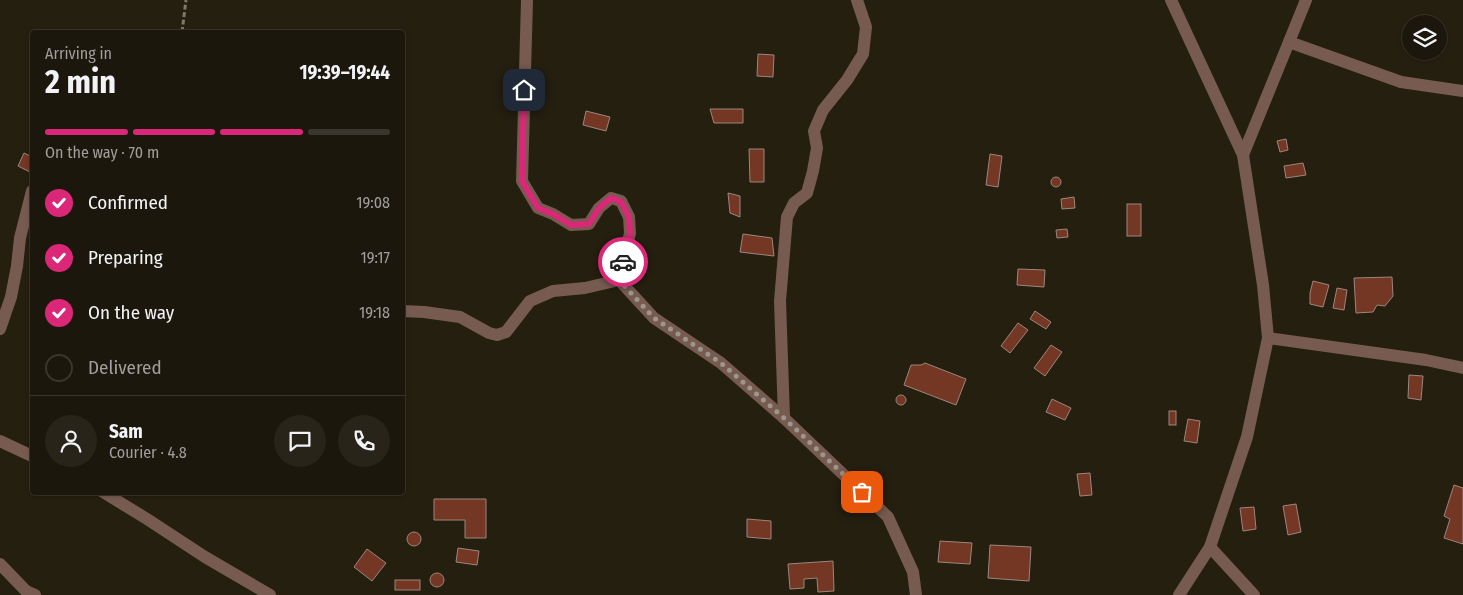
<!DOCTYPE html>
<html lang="en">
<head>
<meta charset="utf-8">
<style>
  body { margin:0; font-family:"Fira Sans Condensed",sans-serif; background:#29241a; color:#f1f3f6; height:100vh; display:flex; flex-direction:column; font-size:19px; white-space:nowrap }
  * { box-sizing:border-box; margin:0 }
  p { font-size:16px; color:#a09f9d }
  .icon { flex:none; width:28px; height:28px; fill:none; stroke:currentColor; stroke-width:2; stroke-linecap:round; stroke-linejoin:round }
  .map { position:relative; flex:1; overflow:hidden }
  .details { position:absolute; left:30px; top:30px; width:375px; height:465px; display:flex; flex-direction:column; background:#1c170c; border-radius:5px; box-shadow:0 1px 4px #0004,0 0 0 1px #3a362d }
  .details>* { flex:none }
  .fabs { position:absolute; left:1402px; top:15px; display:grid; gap:10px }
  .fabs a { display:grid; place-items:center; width:45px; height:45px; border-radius:50%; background:#1c170c; box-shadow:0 1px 4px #0004,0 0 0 1px #3a362d; font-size:25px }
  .pin { position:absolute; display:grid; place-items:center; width:42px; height:42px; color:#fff; margin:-21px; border-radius:10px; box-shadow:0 2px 8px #0006 }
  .courier { position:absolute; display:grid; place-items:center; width:50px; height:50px; margin:-25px; border:4px solid #db2777; border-radius:50%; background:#fff; color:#222; box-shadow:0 1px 6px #0007 }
  .headline em { font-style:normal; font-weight:700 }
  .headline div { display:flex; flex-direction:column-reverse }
  .headline { display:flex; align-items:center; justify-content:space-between; height:85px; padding:0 15px }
  h1 { font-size:32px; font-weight:700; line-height:38px }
  .bar { display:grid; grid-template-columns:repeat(4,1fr); gap:8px 5px; align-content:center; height:60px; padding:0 15px }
  .bar i { height:6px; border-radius:4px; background:#3a362d }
  .bar .active { background:#db2777 }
  .bar p { grid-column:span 4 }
  .line { display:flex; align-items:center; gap:12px; padding:0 15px; border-top:1px solid #3a362d }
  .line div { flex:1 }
  .round { display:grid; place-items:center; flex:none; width:52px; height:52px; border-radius:26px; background:#29241a }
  ol { padding:0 15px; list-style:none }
  li { display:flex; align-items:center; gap:15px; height:55px }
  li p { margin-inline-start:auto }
  li .icon { padding:5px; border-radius:50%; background:#db2777; color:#fff; stroke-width:4 }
  li:last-child { color:#a09f9d }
  li i { width:28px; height:28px; border:2px solid #3a362d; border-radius:50% }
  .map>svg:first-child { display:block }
</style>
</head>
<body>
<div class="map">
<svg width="1463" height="595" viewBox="0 0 1463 595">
  <rect width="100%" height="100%" fill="#251f10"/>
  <!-- building -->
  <g fill="#733723" stroke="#9c867f">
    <polygon points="758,54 774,55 773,77 757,76"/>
    <polygon points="710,109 743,109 743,123 714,123"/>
    <polygon points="586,111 610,117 606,131 583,125"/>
    <polygon points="1286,139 1288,150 1280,152 1277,141"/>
    <polygon points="749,149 764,149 764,182 750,182"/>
    <polygon points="24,153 32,157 32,173 18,166"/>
    <polygon points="990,154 1002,156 998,187 986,185"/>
    <polygon points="1303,163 1306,175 1286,178 1284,166"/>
    <circle cx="1056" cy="182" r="5"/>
    <polygon points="728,193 740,196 740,217 730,213"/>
    <polygon points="1074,197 1075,208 1062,209 1061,199"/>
    <rect x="1127" y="204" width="14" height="32"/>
    <polygon points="1067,229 1068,237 1057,238 1056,230"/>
    <polygon points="743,234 772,238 774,256 740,252"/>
    <polygon points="1018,269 1045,270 1044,287 1017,285"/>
    <polygon points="1392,277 1393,296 1385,306 1377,305 1373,312 1356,313 1354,278"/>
    <polygon points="1313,281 1329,285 1323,307 1310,304 1310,293"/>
    <polygon points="1337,288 1347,290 1344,310 1333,308"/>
    <polygon points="1035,311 1051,322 1046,329 1030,319"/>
    <polygon points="1018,323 1028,330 1010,353 1001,346"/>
    <polygon points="1051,345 1062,352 1045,376 1034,368"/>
    <polygon points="925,363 966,379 956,405 904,385 911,365 921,365"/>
    <polygon points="1409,375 1423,376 1421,400 1408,398"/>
    <circle cx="901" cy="400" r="5"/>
    <polygon points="1052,399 1071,408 1065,420 1046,412"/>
    <rect x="1169" y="411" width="7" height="14"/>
    <polygon points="1188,419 1200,421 1197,443 1184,441"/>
    <polygon points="1090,473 1092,495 1080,496 1077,474"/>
    <polygon points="1454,485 1463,488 1463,544 1444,538 1450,519 1444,516"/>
    <polygon points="434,499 486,499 486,538 465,538 465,520 434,520"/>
    <polygon points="1296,504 1301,532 1288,535 1283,506"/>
    <polygon points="1254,507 1256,529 1243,531 1240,508"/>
    <polygon points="747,519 771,521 771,539 747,537"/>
    <circle cx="414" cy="539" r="7"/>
    <polygon points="940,541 972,543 970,564 938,562"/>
    <polygon points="990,545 1031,547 1029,581 988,578"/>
    <polygon points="458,548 479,551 477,565 456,562"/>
    <polygon points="367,549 386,563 372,581 354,567"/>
    <polygon points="833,561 834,591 818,592 817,578 804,579 804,588 790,589 788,564"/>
    <circle cx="437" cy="580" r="7"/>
    <rect x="395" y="580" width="25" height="10"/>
  </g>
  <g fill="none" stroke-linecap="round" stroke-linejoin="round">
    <!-- path -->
    <polyline stroke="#7e796d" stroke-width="3" stroke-dasharray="5 2.5" stroke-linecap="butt" points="182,32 186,0"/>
    <!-- minor -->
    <g stroke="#775b51" stroke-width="12">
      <polyline points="527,0 522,181 538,208 553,214 571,225 589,224 599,208 611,198 621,201 629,217 630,233 619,280 654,318 721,363 784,418 888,517 913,572 916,595"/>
      <polyline points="1171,0 1243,155 1263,285 1268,338 1247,437 1210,547 1179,595"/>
      <polyline points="1289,42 1401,82 1463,91"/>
      <polyline points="1243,155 1306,0"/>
      <polyline points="402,311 424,312 460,317 489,333 497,335 506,332 530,301 553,291 585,288 619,280"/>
      <polyline points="0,329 11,297 17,266 20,238 32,191"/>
      <polyline points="1268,338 1426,360 1463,368"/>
      <polyline points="784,418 780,301 787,217 794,203 807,193 813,171 817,148 814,131 823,110 847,80 863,54 866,27 857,0"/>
      <polyline points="0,441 32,456"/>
      <polyline points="103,492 147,519 205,557 270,595"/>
      <polyline points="1210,547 1254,595"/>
      <polyline points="0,564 26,591 35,595"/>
    </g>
  </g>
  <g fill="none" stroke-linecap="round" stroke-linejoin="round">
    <!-- done -->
    <polyline stroke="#9c978c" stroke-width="5" stroke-dasharray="0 9" points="623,262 619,280 654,318 721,363 784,418 862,492"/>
    <!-- route -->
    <polyline stroke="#db2777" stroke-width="6" points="524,90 522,181 538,208 553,214 571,225 589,224 599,208 611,198 621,202 629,217 630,234 623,262"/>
  </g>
</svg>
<div class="fabs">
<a><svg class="icon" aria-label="layers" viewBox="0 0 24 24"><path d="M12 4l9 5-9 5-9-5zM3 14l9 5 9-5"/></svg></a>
</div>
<div class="pin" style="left:862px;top:492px;background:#ea580c"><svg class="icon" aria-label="bag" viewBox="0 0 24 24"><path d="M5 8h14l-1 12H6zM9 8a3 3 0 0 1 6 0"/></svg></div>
<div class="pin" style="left:524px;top:90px;background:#1f2937"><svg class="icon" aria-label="home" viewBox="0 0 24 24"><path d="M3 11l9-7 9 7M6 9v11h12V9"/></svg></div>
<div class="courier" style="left:623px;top:262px"><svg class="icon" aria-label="car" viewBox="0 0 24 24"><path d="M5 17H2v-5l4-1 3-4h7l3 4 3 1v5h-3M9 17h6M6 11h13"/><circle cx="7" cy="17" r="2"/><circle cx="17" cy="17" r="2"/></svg></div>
<section class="details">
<div class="headline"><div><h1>2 min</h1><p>Arriving in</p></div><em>19:39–19:44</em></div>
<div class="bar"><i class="active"></i><i class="active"></i><i class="active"></i><i></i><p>On the way · 70 m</p></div>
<ol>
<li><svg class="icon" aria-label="check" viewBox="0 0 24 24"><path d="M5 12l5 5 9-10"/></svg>Confirmed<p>19:08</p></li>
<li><svg class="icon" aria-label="check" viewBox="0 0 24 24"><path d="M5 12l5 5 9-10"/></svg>Preparing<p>19:17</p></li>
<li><svg class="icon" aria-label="check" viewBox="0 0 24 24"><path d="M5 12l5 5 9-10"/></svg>On the way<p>19:18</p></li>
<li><i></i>Delivered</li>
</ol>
<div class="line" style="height:90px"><a class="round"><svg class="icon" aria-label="person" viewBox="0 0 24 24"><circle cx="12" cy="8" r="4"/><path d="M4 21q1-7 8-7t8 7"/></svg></a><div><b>Sam</b><p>Courier · 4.8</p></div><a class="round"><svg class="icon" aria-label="chat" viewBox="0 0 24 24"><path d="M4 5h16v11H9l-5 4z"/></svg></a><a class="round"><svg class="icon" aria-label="phone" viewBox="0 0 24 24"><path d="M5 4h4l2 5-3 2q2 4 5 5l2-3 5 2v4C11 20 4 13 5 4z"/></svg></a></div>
</section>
</div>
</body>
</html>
